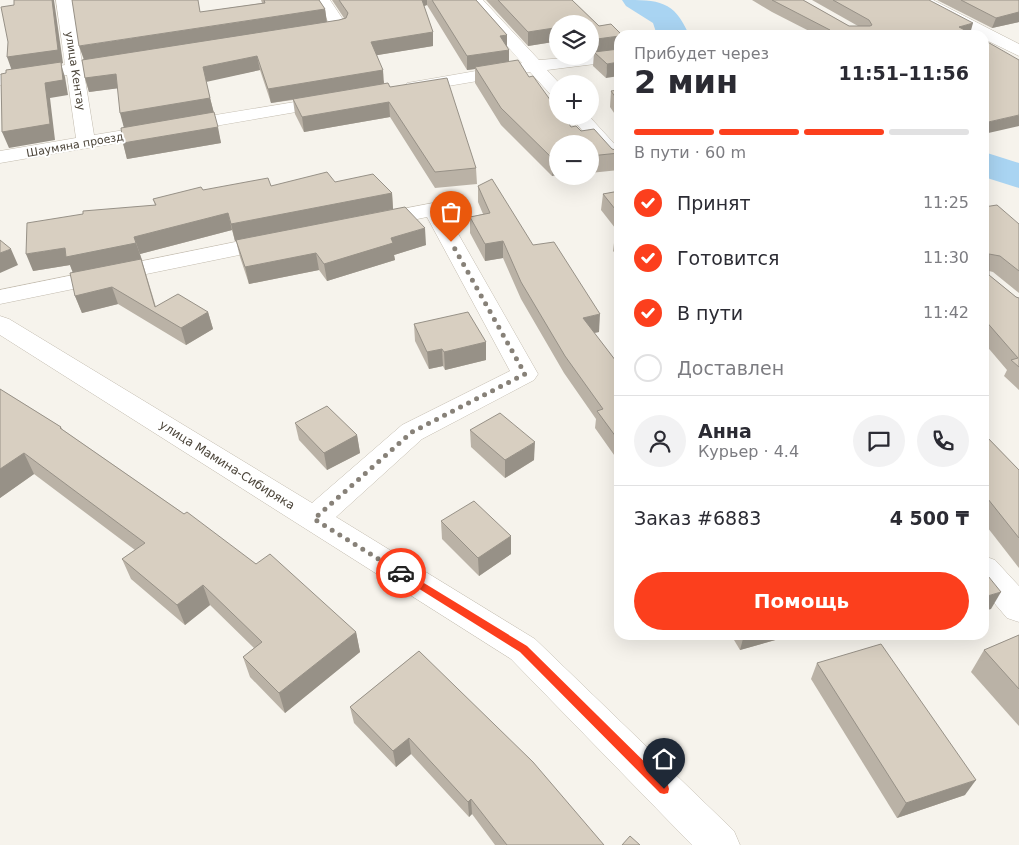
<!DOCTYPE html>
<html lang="ru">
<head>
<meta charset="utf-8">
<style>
  body { margin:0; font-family:"DejaVu Sans",sans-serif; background:#f2f2f3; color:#2b2b33; height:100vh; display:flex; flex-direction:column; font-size:19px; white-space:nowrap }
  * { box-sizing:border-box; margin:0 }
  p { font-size:16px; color:#7c7c81 }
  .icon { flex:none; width:28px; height:28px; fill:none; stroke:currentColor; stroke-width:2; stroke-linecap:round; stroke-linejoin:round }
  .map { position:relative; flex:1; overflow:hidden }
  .drawer { position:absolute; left:614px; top:30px; width:375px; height:610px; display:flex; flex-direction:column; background:#fff; border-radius:15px; box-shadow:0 5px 20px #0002 }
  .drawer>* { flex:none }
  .controls { position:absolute; left:549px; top:15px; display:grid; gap:10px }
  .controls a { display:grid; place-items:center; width:50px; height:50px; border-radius:50%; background:#fff; box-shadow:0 5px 20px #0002; font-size:25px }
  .pin { position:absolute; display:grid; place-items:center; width:42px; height:42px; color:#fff; margin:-51px -21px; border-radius:50% 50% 50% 0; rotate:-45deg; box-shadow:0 0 5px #0007 }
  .pin .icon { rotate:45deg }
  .courier { position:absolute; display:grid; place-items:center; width:50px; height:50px; margin:-25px; border:4px solid #fc3f1d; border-radius:50%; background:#fff; color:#222; box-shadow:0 1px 6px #0007 }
  .headline em { font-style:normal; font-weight:700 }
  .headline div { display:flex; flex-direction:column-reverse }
  .headline { display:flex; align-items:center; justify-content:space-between; height:85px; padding:0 20px }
  h1 { font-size:32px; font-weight:700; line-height:38px }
  .bar { display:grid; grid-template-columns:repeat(4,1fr); gap:8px 5px; align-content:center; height:60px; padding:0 20px }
  .bar i { height:6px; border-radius:4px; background:#e1e1e2 }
  .bar .active { background:#fc3f1d }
  .bar p { grid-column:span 4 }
  .line { display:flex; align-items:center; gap:12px; padding:0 20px; border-top:1px solid #e1e1e2 }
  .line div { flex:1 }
  .round { display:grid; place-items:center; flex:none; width:52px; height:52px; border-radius:26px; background:#f2f2f3 }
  ol { padding:0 20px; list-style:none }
  li { display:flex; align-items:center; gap:15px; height:55px }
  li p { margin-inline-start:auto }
  li .icon { padding:5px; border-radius:50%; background:#fc3f1d; color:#fff; stroke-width:4 }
  li:last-child { color:#7c7c81 }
  li i { width:28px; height:28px; border:2px solid #e1e1e2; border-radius:50% }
  .button { display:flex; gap:10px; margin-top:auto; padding:10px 20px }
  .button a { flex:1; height:58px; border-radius:30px; background:#fc3f1d; color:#fff; font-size:20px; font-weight:700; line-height:58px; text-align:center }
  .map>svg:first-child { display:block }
</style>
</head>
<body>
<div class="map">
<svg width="1019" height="845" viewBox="0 0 1019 845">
  <rect width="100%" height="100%" fill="#f6f3ec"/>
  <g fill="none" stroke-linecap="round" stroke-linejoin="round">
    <!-- river -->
    <g fill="#a9d4f2" fill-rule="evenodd">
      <path d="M622,0C659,0 674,0 689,35H657L653,23L626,6Z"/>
      <polygon points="984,152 1019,163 1019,188 984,177"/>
    </g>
    <!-- minor casing -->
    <g stroke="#c2bbae" stroke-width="1">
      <g id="minor">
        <polygon points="56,0 72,0 82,63 120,57 126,58 129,62 126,66 84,73 94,135 331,96 337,97 340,101 337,105 331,106 0,163 0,151 76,138 67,75 0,85 0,75 65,65"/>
        <polygon points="314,0 330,0 348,27 346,30 310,37 304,35 302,32 304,29 330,24"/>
        <polygon points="467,0 483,0 539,60 590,56 590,54 619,51 619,61 547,70 560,84 558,84 558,97 552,96 530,72 413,92 407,91 404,87 407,83 413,82 522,63"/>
        <polygon points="913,0 933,0 1019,44 1019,56 984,39 984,35 976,35 916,3"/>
        <polygon points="570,116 589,116 619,149 619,167 612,165"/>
        <polygon points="433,203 441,204 444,209 538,374 534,380 422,439 336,517 535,639 734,831 740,845 692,845 511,659 0,335 0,316 9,319 312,503 402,425 510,371 427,217 374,228 366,226 363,221 366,216"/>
        <polygon points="275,234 283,236 286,241 283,246 0,304 0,290"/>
        <polygon points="984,556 995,560 1019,586 1019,622 1007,618 984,591"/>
      </g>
    </g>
    <!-- minor -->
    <use href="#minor" fill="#fff" fill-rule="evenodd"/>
  </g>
  <!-- wall -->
  <g fill="#bab2a6">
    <polygon points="261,0 319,0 325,9 327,22 339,20 344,18 332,0 476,0 507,35 507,47 509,50 509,62 529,77 571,127 581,131 612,149 619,151 619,170 590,173 590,144 558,144 552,176 501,125 475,83 475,69 467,70 427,5 424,6 433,32 433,46 377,55 384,84 390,87 476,168 477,184 435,188 390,117 304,132 295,114 293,100 271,103 260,70 206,81 221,143 127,159 123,143 124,127 118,88 89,92 85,78 83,59 201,12 262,3"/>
    <polygon points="486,0 572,0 599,26 611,24 606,78 593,66 594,53 558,24 558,46 553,42 528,46"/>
    <polygon points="752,0 803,0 849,26 858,26 812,0 929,0 970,33 974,35 814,35 815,34 772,12"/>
    <polygon points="937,0 1019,0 1019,22 992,28"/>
    <polygon points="619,90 619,120 610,107 611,91"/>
    <polygon points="616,125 619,125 619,146 615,142"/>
    <polygon points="335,182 392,193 393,209 426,245 394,255 395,260 327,281 319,270 249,284 240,257 236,241 235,241 232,230 140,254 156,307 208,312 213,329 186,345 118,304 82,313 75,296 73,273 70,265 33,271 83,214 155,205 153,199 203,190 271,186"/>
    <polygon points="478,186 533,245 599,332 594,333 619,365 619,462 595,428 596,419 564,373 521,299 503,258 485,261 470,233 470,217 483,214 478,202"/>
    <polygon points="619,191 619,233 601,210 603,194"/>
    <polygon points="984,207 1019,224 1019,293 993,272 989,271 989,275 1016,297 1019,298 1019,390 1004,376 1007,370 984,343"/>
    <polygon points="619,234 619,258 613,251 615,235"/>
    <polygon points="414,324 486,342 486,360 445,370 443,366 429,369 415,341"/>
    <polygon points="0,389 61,427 63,430 256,564 356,632 360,652 285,713 250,677 243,657 254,648 210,605 185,625 131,579 122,559 135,550 34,474 0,498"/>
    <polygon points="295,423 357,435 360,453 327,470 299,440"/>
    <polygon points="470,430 534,460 505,478 471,447"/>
    <polygon points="984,434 1019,470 1019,568 984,523"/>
    <polygon points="441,521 511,536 511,554 479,576 442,539"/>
    <polygon points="731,635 793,635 740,650"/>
    <polygon points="1019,635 1019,726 971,672 984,650"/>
    <polygon points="419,651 604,845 495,845 472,814 469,817 411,754 396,767 354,723 350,707"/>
    <polygon points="817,663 965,795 897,818 811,679"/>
  </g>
  <!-- shaded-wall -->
  <g fill="#979187">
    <polygon points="52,0 54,0 63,63 61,64 65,77 68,95 50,98 55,140 9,148 2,132 12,71 7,57"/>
    <polygon points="421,0 427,0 427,5 421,7"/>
    <polygon points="325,9 327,23 84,60 79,46"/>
    <polygon points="1019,12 1019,22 992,28 996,18"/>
    <polygon points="973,23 970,34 959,27"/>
    <polygon points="554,28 553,42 528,46 528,32"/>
    <polygon points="433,32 433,46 372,56 371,42"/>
    <polygon points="507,35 507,49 500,36"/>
    <polygon points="619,36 619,50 590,53 590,40"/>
    <polygon points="509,50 509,63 475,67 475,69 467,70 467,56"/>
    <polygon points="257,56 260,70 206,82 203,67"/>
    <polygon points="619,62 619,76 606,78 607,64"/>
    <polygon points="383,70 384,84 271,103 268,89"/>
    <polygon points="116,74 120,88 89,92 85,78"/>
    <polygon points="210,98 214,113 124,128 120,113"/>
    <polygon points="389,102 390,117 304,132 302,117"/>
    <polygon points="1019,115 1019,126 984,134 984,123"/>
    <polygon points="218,127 221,143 127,159 123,143"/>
    <polygon points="558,158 558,175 552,176 553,159"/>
    <polygon points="392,193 393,209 235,241 231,224"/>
    <polygon points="228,213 232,230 140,254 134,237"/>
    <polygon points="425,228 426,245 394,255 395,260 327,281 324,264 391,238"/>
    <polygon points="503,241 503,258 485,261 485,244"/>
    <polygon points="136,243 142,260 73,273 70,265 33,271 26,254 65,248"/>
    <polygon points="11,249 18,265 0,273 0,253"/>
    <polygon points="316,253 319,270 249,284 245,267"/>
    <polygon points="112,287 118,304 82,313 75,296"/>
    <polygon points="208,312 213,329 186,345 181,328"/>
    <polygon points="600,314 599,332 581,335 583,318"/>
    <polygon points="486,342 486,360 445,370 444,352"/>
    <polygon points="442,349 443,366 429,369 427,352"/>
    <polygon points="357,435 360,453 327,470 324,453"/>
    <polygon points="535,442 534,460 505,478 505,460"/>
    <polygon points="24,453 34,474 0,498 0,469"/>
    <polygon points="511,536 511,554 479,576 478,558"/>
    <polygon points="203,585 210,605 185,625 177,605"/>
    <polygon points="1001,592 991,609 984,611 984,597"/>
    <polygon points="356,632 360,652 285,713 279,693"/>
    <polygon points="744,635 793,635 740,650"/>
    <polygon points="409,738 411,754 396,767 393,751"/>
    <polygon points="976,780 965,795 897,818 906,803"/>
    <polygon points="471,799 472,814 469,817 468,802"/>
  </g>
  <!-- building -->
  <g fill="#d8cfc1" stroke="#979187">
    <polygon points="14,0 52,0 58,50 7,57 8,42 1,7 14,5"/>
    <polygon points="72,0 198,0 200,12 265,3 264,0 319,0 325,9 79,46"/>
    <polygon points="339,0 422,0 433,32 371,42 383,70 268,89 257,56 203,67 210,98 120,113 116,74 85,78 82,60 339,20 346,18 348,13"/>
    <polygon points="432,0 476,0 507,35 500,36 509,50 467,56"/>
    <polygon points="498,0 572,0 599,26 611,24 622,35 619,35 619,36 590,40 590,24 558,24 558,32 554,28 528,32"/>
    <polygon points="772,0 803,0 849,26 870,26 872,25 869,20 833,0 929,0 973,23 959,27 974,35 814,35 814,34 830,30"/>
    <polygon points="961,0 1019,0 1019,12 996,18"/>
    <polygon points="984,40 1019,60 1019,115 984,123"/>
    <polygon points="619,49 619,62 607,64 594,52"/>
    <polygon points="518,60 529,77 533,76 556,108 558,108 558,116 564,116 571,127 576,126 581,131 594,129 612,149 619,151 619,153 590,156 590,144 558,144 558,158 553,159 501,108 475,67"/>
    <polygon points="61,62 63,80 45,83 50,124 2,132 1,74 6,73 6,70"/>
    <polygon points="447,78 476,168 435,172 389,102 302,117 293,99 388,83 390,87"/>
    <polygon points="619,90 619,102 611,91"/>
    <polygon points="214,112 218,127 123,143 121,128"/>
    <polygon points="327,172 335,182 373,174 392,193 231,224 228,213 134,237 136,243 66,257 65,248 26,254 27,223 83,214 83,211 156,205 153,199 201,187 203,190 268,178 271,186"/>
    <polygon points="492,179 533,245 554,242 600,314 583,318 619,365 619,441 597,411 603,409 565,356 521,282 503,241 485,244 470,217 490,213 478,186"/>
    <polygon points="619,191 619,214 603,194"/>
    <polygon points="997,205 1019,224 1019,271 1000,256 989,254 989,275 1016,297 1019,298 1019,367 1011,360 1018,358 984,319 984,207"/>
    <polygon points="405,207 425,228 391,238 393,243 324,264 316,253 245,267 236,240"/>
    <polygon points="619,234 619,239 615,235"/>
    <polygon points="0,240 11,249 0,253"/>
    <polygon points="141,259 155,307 178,294 208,312 181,328 112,287 75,296 70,273"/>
    <polygon points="468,312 486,342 444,352 442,349 427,352 414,324"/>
    <polygon points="0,389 61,427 60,428 184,514 187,512 256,564 270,554 356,632 279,693 243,657 262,642 203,585 177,605 122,559 145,543 24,453 0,469"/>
    <polygon points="327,406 357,435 324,453 295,423"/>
    <polygon points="500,413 535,442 505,460 470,430"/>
    <polygon points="984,434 1019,470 1019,538 984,494"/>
    <polygon points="474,501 511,536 478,558 441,521"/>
    <polygon points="984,571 1001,592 984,597"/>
    <polygon points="1019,635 1019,689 984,650"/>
    <polygon points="881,644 976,780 906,803 817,663"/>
    <polygon points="419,651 533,762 604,845 507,845 471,799 468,802 409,738 393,751 350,707"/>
    <polygon points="630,836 640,845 622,845"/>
  </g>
  <!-- route -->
  <polygon fill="#fc3f1d" points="401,569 527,646 668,785 669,789 668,793 664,794 660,793 520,652 397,575 397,570"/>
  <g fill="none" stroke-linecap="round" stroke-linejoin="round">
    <!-- done -->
    <polyline stroke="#878178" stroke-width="5" stroke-dasharray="0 9" points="401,573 314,519 412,432 525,374 451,242"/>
  </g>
  <g text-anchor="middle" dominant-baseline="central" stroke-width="4" stroke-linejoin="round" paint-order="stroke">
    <!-- far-street labels -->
    <g font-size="11" fill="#4b4439" stroke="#fff">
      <text transform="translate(75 71) rotate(81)">улица Кентау</text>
      <text transform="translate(75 145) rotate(-10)">Шаумяна проезд</text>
    </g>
    <!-- street labels -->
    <g font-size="12" fill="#4b4439" stroke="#fff">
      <text transform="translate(227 465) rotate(32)">улица Мамина-Сибиряка</text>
    </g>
  </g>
</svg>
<div class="controls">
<a><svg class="icon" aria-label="layers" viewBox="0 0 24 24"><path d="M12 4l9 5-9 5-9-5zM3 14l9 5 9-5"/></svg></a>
<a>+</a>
<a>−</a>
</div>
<div class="pin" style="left:451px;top:242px;background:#ea580c"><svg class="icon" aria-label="bag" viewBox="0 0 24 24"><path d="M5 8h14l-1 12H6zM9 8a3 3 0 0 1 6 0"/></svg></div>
<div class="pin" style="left:664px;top:789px;background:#1f2937"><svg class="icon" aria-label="home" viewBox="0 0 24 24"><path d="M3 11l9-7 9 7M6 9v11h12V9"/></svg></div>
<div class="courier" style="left:401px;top:573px"><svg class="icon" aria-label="car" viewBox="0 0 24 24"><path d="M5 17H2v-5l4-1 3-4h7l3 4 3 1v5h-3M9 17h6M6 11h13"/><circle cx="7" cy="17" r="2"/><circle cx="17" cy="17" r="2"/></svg></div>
<section class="drawer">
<div class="headline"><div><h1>2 мин</h1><p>Прибудет через</p></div><em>11:51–11:56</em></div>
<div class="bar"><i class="active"></i><i class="active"></i><i class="active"></i><i></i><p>В пути · 60 m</p></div>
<ol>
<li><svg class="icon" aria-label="check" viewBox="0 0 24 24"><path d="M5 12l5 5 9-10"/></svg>Принят<p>11:25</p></li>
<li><svg class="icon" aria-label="check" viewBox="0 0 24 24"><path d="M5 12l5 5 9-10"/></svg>Готовится<p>11:30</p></li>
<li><svg class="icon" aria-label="check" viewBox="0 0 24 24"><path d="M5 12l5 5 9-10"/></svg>В пути<p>11:42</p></li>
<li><i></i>Доставлен</li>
</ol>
<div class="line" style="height:90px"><a class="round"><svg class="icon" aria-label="person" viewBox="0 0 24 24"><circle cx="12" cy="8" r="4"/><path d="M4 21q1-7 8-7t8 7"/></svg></a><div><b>Анна</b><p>Курьер · 4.4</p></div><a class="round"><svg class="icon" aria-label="chat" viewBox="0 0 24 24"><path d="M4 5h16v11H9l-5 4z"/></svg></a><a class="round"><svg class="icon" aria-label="phone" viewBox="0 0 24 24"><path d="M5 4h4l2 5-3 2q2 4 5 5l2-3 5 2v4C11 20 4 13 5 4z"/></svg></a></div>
<div class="line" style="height:65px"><div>Заказ #6883</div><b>4 500 ₸</b></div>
<div class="button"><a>Помощь</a></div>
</section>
</div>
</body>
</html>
